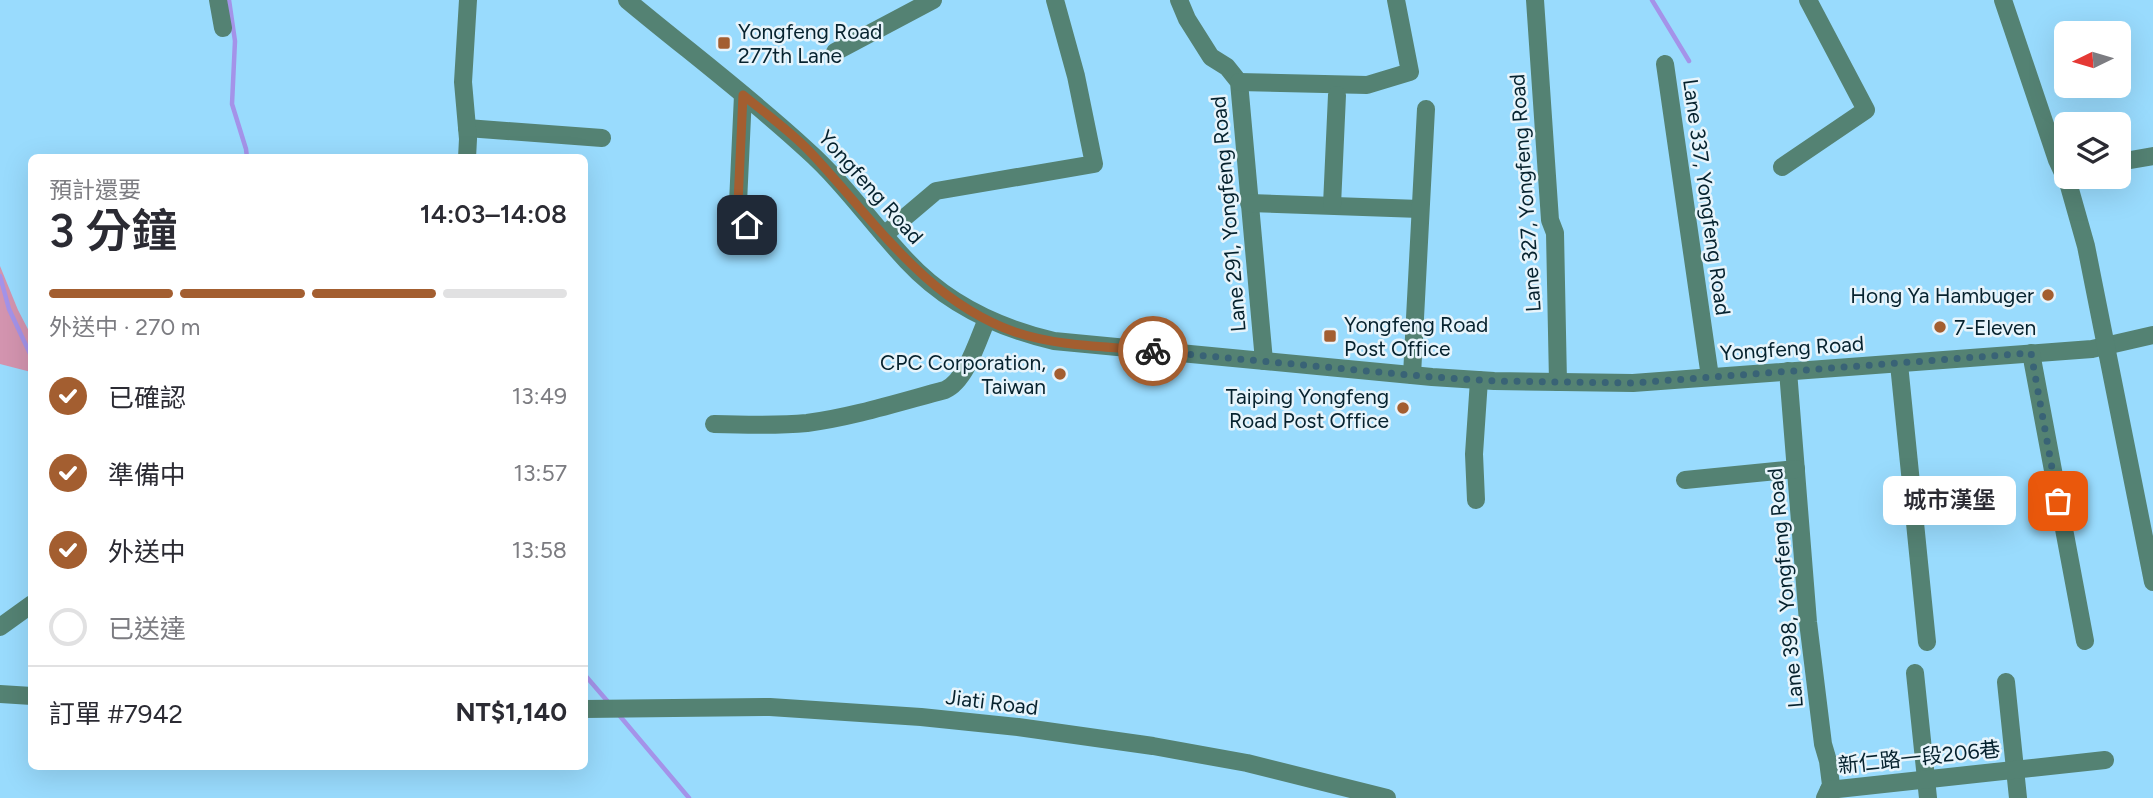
<!DOCTYPE html>
<html lang="zh-TW">
<head>
<meta charset="utf-8">
<style>
  body { margin:0; font-family:Figtree,"Noto Sans TC",sans-serif; background:#f7f7f7; color:#2b2b33; height:100vh; display:flex; flex-direction:column; font-size:26px; white-space:nowrap }
  * { box-sizing:border-box; margin:0 }
  p { font-size:23px; color:#7c7c81 }
  .icon { flex:none; width:38px; height:38px; fill:none; stroke:currentColor; stroke-width:2; stroke-linecap:round; stroke-linejoin:round }
  .map { position:relative; flex:1; overflow:hidden }
  .drawer { position:absolute; left:28px; top:154px; width:560px; height:616px; display:flex; flex-direction:column; background:#fff; border-radius:10px; box-shadow:0 7px 28px #0002 }
  .drawer>* { flex:none }
  .needle { width:46px; rotate:265deg }
  .controls { position:absolute; left:2054px; top:21px; display:grid; gap:14px }
  .controls a { display:grid; place-items:center; width:77px; height:77px; border-radius:10px; background:#fff; box-shadow:0 7px 28px #0002; font-size:35px }
  .pin { position:absolute; display:grid; place-items:center; width:60px; height:60px; color:#fff; margin:-30px; border-radius:14px; box-shadow:0 4px 10px #0006 }
  .courier { position:absolute; display:grid; place-items:center; width:70px; height:70px; margin:-35px; border:5px solid #a35e30; border-radius:50%; background:#fff; color:#222; box-shadow:0 2px 9px #0007 }
  .bubble { position:absolute; height:49px; border-radius:10px; background:#fff; box-shadow:0 7px 28px #0002; font-size:23px; font-weight:600; line-height:49px; text-align:center }
  .overview em { font-style:normal; font-weight:600 }
  .overview div { display:flex; flex-direction:column-reverse }
  .overview { display:flex; align-items:center; justify-content:space-between; height:119px; padding:0 21px }
  h1 { font-size:46px; font-weight:600; line-height:52px }
  .bar { display:grid; grid-template-columns:repeat(4,1fr); gap:10px 7px; align-content:center; height:84px; padding:0 21px }
  .bar i { height:9px; border-radius:5px; background:#e1e1e2 }
  .bar .current { background:#a35e30 }
  .bar p { grid-column:span 4 }
  .line { display:flex; align-items:center; gap:18px; padding:0 21px; border-top:2px solid #e1e1e2 }
  .line div { flex:1 }
  ol { padding:0 21px; list-style:none }
  li { display:flex; align-items:center; gap:21px; height:77px }
  li p { margin-inline-start:auto }
  li .icon { padding:7px; border-radius:50%; background:#a35e30; color:#fff; stroke-width:4 }
  li:last-child { color:#7c7c81 }
  li i { width:38px; height:38px; border:4px solid #e1e1e2; border-radius:50% }
  .map>svg:first-child { display:block }
</style>
</head>
<body>
<div class="map">
<svg width="2153" height="798" viewBox="0 0 2153 798">
  <rect width="100%" height="100%" fill="#99dbfd"/>
  <!-- green -->
  <polygon fill="#d394af" points="0,266 18,310 31,335 31,372 0,364"/>
  <g fill="none" stroke-linecap="round" stroke-linejoin="round">
    <!-- stream -->
    <g stroke="#a493e9" stroke-width="4.5">
      <polyline points="229,0 235,41 232,104 246,149 247,158"/>
      <polyline points="1652,0 1689,61"/>
      <polyline points="0,276 9,309 32,358"/>
      <polyline points="584,674 609,703"/>
      <polyline points="619,715 689,798"/>
    </g>
    <!-- minor -->
    <g stroke="#548273" stroke-width="18">
      <polyline points="218,0 223,28"/>
      <path d="M627,0C687,50 750,97 807,150C844,183 873,225 907,261C946,303 998,328 1054,341L1432,377L1494,381L1633,383L2092,349L2153,335"/>
      <polyline points="1179,0 1187,19 1211,57 1227,67 1239,82 1264,361"/>
      <polyline points="1535,0 1550,220 1555,233 1558,382"/>
      <polyline points="2003,0 2057,160 2069,186 2086,246 2153,582"/>
      <polyline points="835,52 933,0"/>
      <polyline points="1665,64 1710,377"/>
      <polyline points="1239,82 1367,85 1410,72 1396,0"/>
      <polyline points="743,95 738,203 747,225"/>
      <polyline points="467,128 602,138"/>
      <polyline points="467,158 468,139 463,82 468,0"/>
      <polyline points="2119,162 2153,156"/>
      <polyline points="1782,167 1866,110 1808,0"/>
      <polyline points="1249,203 1420,209"/>
      <polyline points="1332,205 1337,95"/>
      <polyline points="884,235 936,191 1094,164 1076,76 1055,0"/>
      <polyline points="2031,353 2085,641"/>
      <polyline points="1899,364 1927,642"/>
      <polyline points="1788,371 1808,622 1823,744 1828,761 1831,785 1825,798"/>
      <polyline points="1412,375 1426,109"/>
      <path d="M714,424C745,425 776,426 807,423C853,417 900,402 945,390C966,381 978,340 987,319"/>
      <polyline points="1685,480 1796,469"/>
      <polyline points="1476,500 1474,454 1479,380"/>
      <polyline points="0,627 32,604"/>
      <polyline points="1915,673 1928,798"/>
      <polyline points="2006,682 2018,798"/>
      <polyline points="0,694 32,696"/>
      <polyline points="584,709 770,707 921,717 1018,727 1153,746 1247,763 1387,798"/>
      <polyline points="1829,790 2105,760"/>
    </g>
  </g>
  <g fill="none" stroke-linecap="round" stroke-linejoin="round">
    <!-- done -->
    <polyline stroke="#396376" stroke-width="7" stroke-dasharray="0 12.6" points="1153,351 1432,377 1494,381 1633,383 2031,353 2058,501"/>
    <!-- route -->
    <path stroke="#a35e30" stroke-width="9" d="M747,225L738,203L743,95C766,114 792,132 812,154C875,221 925,300 1015,332C1059,347 1107,346 1153,351"/>
  </g>
  <!-- markers -->
  <g fill="#a35e30" stroke="#e7f4fb" stroke-width="2.5">
    <rect x="717" y="36" width="14" height="14" rx="3.5"/>
    <circle cx="2048" cy="295" r="7"/>
    <circle cx="1940" cy="327" r="7"/>
    <rect x="1323" y="329" width="14" height="14" rx="3.5"/>
    <circle cx="1060" cy="374" r="7"/>
    <circle cx="1403" cy="408" r="7"/>
  </g>
  <g text-anchor="middle" dominant-baseline="central" stroke-width="5" stroke-linejoin="round" paint-order="stroke">
    <!-- poi labels -->
    <g font-size="21" fill="#06222e" stroke="#e7f4fb" text-anchor="start">
      <text x="738" y="31">Yongfeng Road<tspan x="738" dy="24">277th Lane</tspan></text>
      <text x="2034" y="295" text-anchor="end">Hong Ya Hambuger</text>
      <text x="1344" y="324">Yongfeng Road<tspan x="1344" dy="24">Post Office</tspan></text>
      <text x="1954" y="327">7-Eleven</text>
      <text x="1046" y="362" text-anchor="end">CPC Corporation,<tspan x="1046" dy="24">Taiwan</tspan></text>
      <text x="1389" y="396" text-anchor="end">Taiping Yongfeng<tspan x="1389" dy="24">Road Post Office</tspan></text>
    </g>
    <!-- street labels -->
    <g font-size="21" fill="#06222e" stroke="#e7f4fb">
      <text transform="translate(871 187) rotate(48)">Yongfeng Road</text>
      <text transform="translate(1525 193) rotate(-94)">Lane 327, Yongfeng Road</text>
      <text transform="translate(1707 197) rotate(82)">Lane 337, Yongfeng Road</text>
      <text transform="translate(1228 214) rotate(-95)">Lane 291, Yongfeng Road</text>
      <text transform="translate(1792 348) rotate(-4)">Yongfeng Road</text>
      <text transform="translate(1785 588) rotate(-95)">Lane 398, Yongfeng Road</text>
      <text transform="translate(992 702) rotate(7)">Jiati Road</text>
      <text transform="translate(1919 757) rotate(-6)">新仁路一段206巷</text>
    </g>
  </g>
</svg>
<div class="controls">
<a><svg class="needle" viewBox="-14 -14 28 28"><path d="M0-13l5 13h-10z" fill="#e53935"/><path d="M0 13l5-13h-10z" fill="#7c7c81"/></svg></a>
<a><svg class="icon" aria-label="layers" viewBox="0 0 24 24"><path d="M12 4l9 5-9 5-9-5zM3 14l9 5 9-5"/></svg></a>
</div>
<div class="pin" style="left:2058px;top:501px;background:#ea580c"><svg class="icon" aria-label="bag" viewBox="0 0 24 24"><path d="M5 8h14l-1 12H6zM9 8a3 3 0 0 1 6 0"/></svg></div>
<div class="pin" style="left:747px;top:225px;background:#1f2937"><svg class="icon" aria-label="home" viewBox="0 0 24 24"><path d="M3 11l9-7 9 7M6 9v11h12V9"/></svg></div>
<div class="courier" style="left:1153px;top:351px"><svg class="icon" aria-label="bike" viewBox="0 0 24 24"><circle cx="6" cy="16" r="4"/><circle cx="18" cy="16" r="4"/><path d="M6 16l4-8h5l3 8M10 8l3 8H6M13 5h3"/></svg></div>
<div class="bubble" style="left:1883px;top:476px;width:133px">城市漢堡</div>
<section class="drawer">
<div class="overview"><div><h1>3 分鐘</h1><p>預計還要</p></div><em>14:03–14:08</em></div>
<div class="bar"><i class="current"></i><i class="current"></i><i class="current"></i><i></i><p>外送中 · 270 m</p></div>
<ol>
<li><svg class="icon" aria-label="check" viewBox="0 0 24 24"><path d="M5 12l5 5 9-10"/></svg>已確認<p>13:49</p></li>
<li><svg class="icon" aria-label="check" viewBox="0 0 24 24"><path d="M5 12l5 5 9-10"/></svg>準備中<p>13:57</p></li>
<li><svg class="icon" aria-label="check" viewBox="0 0 24 24"><path d="M5 12l5 5 9-10"/></svg>外送中<p>13:58</p></li>
<li><i></i>已送達</li>
</ol>
<div class="line" style="height:91px"><div>訂單 #7942</div><b>NT$1,140</b></div>
</section>
</div>
</body>
</html>
